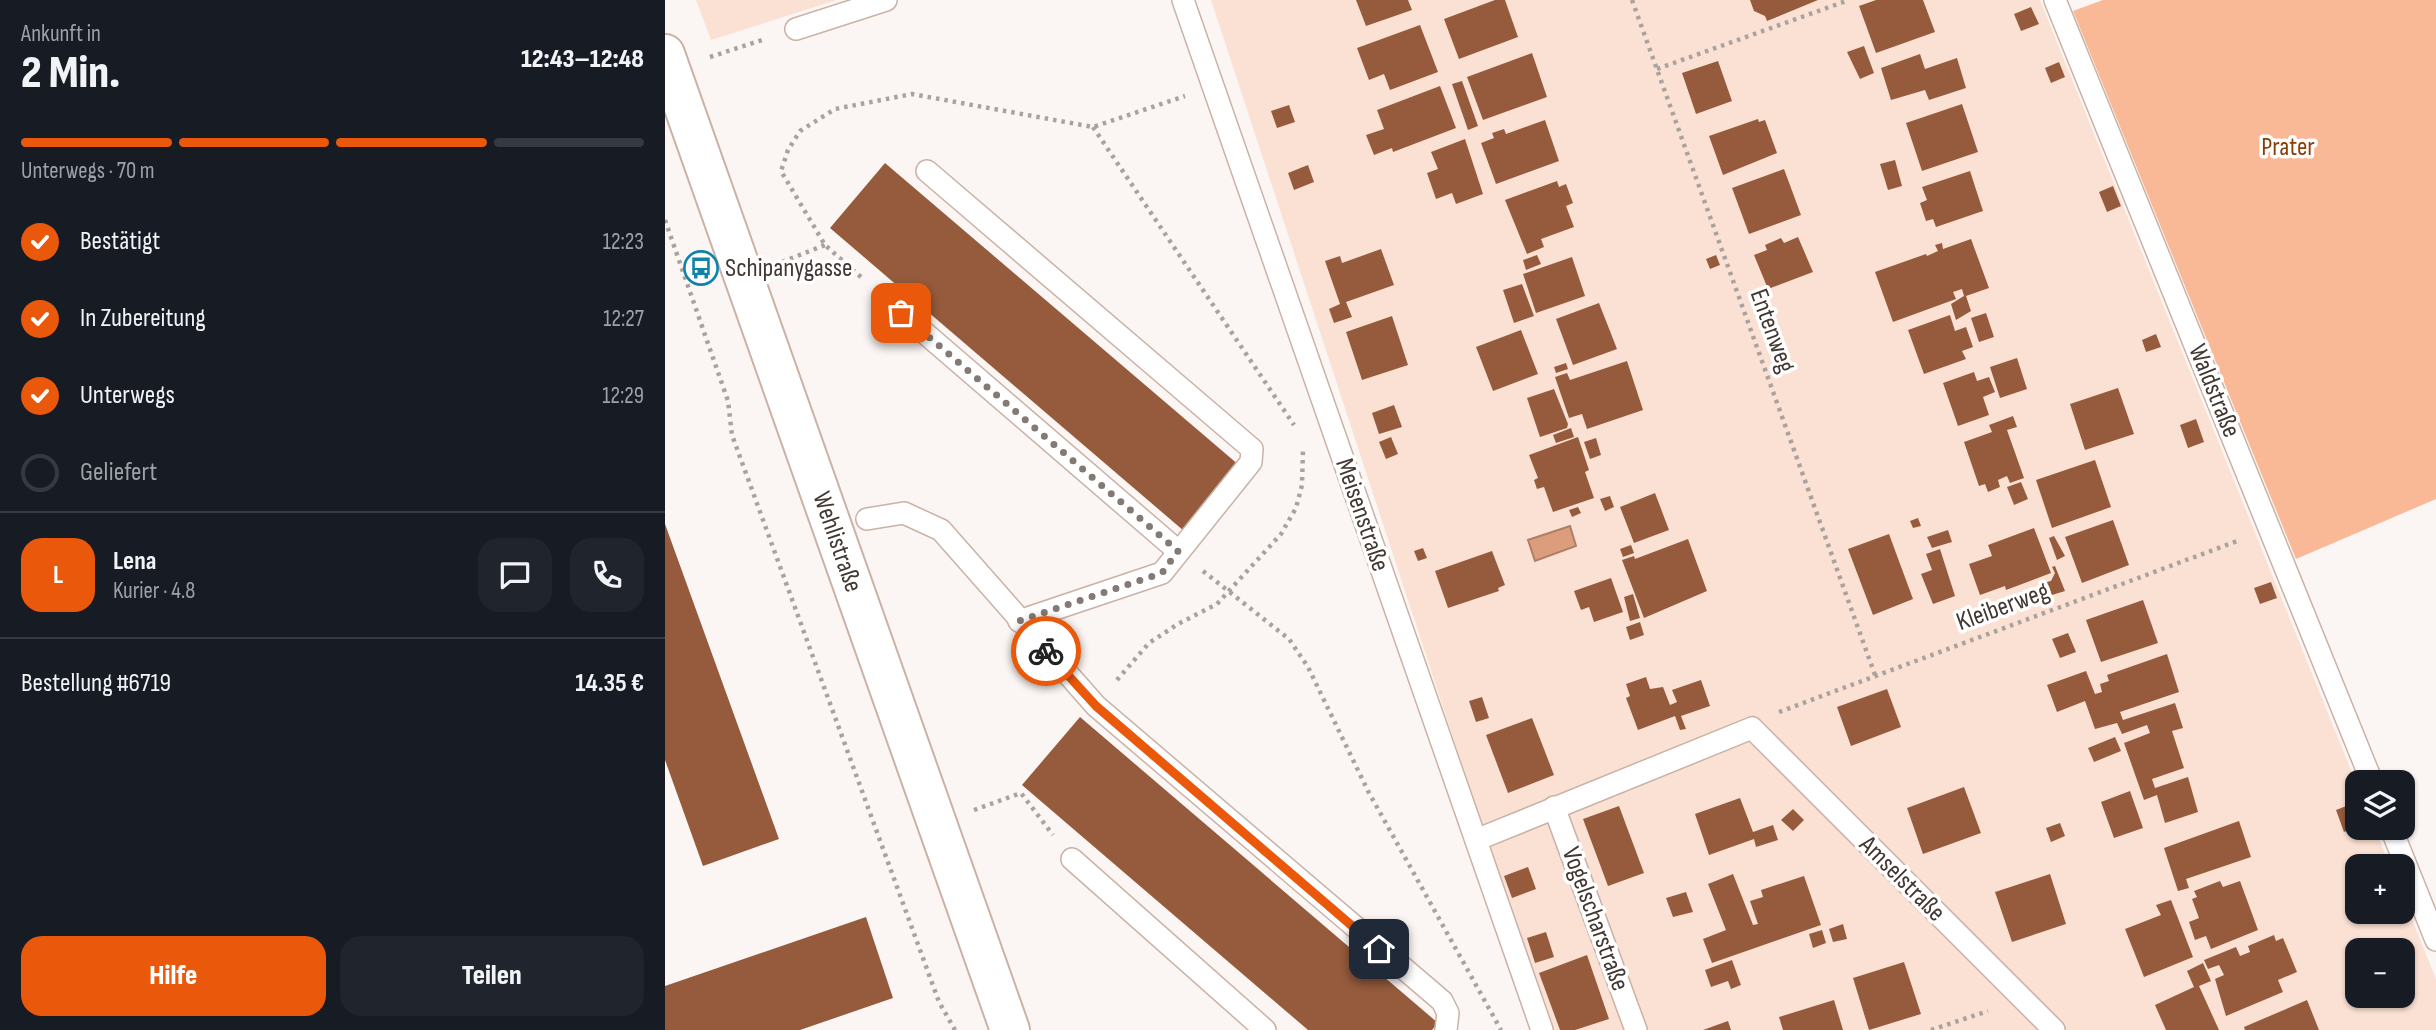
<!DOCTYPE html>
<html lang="de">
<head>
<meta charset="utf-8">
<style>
  body { margin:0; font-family:"Sofia Sans Condensed",sans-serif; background:#20242c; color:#f1f3f6; height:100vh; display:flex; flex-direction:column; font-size:26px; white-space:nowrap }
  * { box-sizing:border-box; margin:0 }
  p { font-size:23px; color:#9ea1a6 }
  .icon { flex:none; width:38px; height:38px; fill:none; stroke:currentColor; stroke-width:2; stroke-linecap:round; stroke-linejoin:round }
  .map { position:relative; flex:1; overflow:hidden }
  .sheet { display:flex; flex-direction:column; background:#171b24; width:665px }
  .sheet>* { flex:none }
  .tools { position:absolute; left:1680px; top:770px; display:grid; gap:14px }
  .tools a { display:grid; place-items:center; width:70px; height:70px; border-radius:14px; background:#171b24; box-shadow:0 2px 5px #0004; font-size:35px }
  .pin { position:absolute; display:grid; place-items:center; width:60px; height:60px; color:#fff; margin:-30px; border-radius:14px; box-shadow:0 4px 10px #0006 }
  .courier { position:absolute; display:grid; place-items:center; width:70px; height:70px; margin:-35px; border:5px solid #ea580c; border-radius:50%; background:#fff; color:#222; box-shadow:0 2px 9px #0007 }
  .head em { font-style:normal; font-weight:800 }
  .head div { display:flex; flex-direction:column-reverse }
  .head { display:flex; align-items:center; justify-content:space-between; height:119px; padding:0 21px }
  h1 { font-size:46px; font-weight:800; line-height:52px }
  .bar { display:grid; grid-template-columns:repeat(4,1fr); gap:10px 7px; align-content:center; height:84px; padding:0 21px }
  .bar i { height:9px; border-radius:5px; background:#363941 }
  .bar .current { background:#ea580c }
  .bar p { grid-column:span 4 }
  .line { display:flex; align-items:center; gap:18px; padding:0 21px; border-top:2px solid #363941 }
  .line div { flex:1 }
  .round { display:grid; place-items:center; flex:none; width:74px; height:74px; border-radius:21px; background:#20242c }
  ol { padding:0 21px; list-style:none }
  li { display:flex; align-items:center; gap:21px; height:77px }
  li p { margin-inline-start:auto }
  li .icon { padding:7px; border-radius:50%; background:#ea580c; color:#fff; stroke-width:4 }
  li:last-child { color:#9ea1a6 }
  li i { width:38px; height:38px; border:4px solid #363941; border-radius:50% }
  .button { display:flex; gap:14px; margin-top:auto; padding:14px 21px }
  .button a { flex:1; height:80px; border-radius:21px; background:#ea580c; color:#fff; font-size:28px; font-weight:800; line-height:80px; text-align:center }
  .button a+a { background:#20242c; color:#f1f3f6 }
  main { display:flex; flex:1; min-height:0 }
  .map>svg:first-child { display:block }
</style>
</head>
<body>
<main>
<section class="sheet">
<div class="head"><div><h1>2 Min.</h1><p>Ankunft in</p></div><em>12:43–12:48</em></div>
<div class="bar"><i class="current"></i><i class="current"></i><i class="current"></i><i></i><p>Unterwegs · 70 m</p></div>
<ol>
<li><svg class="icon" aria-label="check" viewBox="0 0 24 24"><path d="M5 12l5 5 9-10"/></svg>Bestätigt<p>12:23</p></li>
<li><svg class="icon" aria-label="check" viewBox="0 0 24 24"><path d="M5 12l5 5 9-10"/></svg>In Zubereitung<p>12:27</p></li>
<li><svg class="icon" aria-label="check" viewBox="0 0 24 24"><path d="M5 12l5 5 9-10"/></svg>Unterwegs<p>12:29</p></li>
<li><i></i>Geliefert</li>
</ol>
<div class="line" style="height:126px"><b class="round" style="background:#ea580c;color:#fff">L</b><div><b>Lena</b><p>Kurier · 4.8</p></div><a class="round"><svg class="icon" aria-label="chat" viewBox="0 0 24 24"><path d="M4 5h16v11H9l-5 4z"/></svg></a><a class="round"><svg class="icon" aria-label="phone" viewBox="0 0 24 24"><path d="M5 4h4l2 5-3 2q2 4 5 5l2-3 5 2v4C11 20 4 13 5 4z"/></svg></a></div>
<div class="line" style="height:91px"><div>Bestellung #6719</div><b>14.35 €</b></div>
<div class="button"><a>Hilfe</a><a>Teilen</a></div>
</section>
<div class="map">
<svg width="1771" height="1030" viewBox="0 0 1771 1030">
  <rect width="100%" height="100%" fill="#fbf6f3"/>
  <!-- green -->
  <g fill="#fbe1d4" fill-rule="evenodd">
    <polygon points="31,0 172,0 46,40"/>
    <path d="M546,0H1375L1692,785V828H1710L1725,866H1692V912H1738V897L1771,979V1030H887L821,838ZM1692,950H1738V996H1692Z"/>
  </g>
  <!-- forest -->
  <polygon fill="#f9b896" points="1438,0 1771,0 1771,499 1631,559 1408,11"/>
  <!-- water -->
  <polygon fill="#dc9d7c" stroke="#ae7f66" stroke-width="2" points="905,526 911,546 870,561 863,540"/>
  <!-- building -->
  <g fill="#955b3c">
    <polygon points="691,0 743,0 747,10 701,26"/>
    <polygon points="830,0 840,0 853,37 794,59 779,19"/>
    <polygon points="1085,0 1153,0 1102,21 1100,16 1089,11"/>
    <polygon points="1211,0 1258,0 1270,32 1211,53 1194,6"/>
    <polygon points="1366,7 1374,24 1356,31 1349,14"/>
    <polygon points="755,25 773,72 725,90 719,74 704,80 692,48"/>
    <polygon points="1199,46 1209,73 1195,79 1182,52"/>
    <polygon points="867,53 882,97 818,120 802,77"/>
    <polygon points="1255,54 1260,69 1292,58 1301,88 1264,100 1260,90 1226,100 1216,68"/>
    <polygon points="1053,61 1067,101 1031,114 1017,73"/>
    <polygon points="1394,62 1400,77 1386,83 1380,68"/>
    <polygon points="797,81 813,126 803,130 787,84"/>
    <polygon points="775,86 791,128 728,152 727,148 709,155 701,135 719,129 712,110"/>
    <polygon points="1297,104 1313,152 1257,171 1241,123"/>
    <polygon points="624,105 630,122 612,128 606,111"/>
    <polygon points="1093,119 1094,122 1100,120 1112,153 1058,175 1044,136"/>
    <polygon points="880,120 894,161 831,184 816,143 829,138 827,133 839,129 841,134"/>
    <polygon points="800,139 818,194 791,204 787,193 771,199 762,173 773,169 766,152"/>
    <polygon points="1230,160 1237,186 1223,190 1215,164"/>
    <polygon points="220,163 575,466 519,531 165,228"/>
    <polygon points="643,165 649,182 629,190 623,173"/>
    <polygon points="1119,169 1136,215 1084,234 1067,188"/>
    <polygon points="1305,171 1318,211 1271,227 1268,219 1261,221 1255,203 1262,200 1257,187"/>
    <polygon points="892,181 894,187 901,184 908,203 901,206 909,227 876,239 879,247 862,254 840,200"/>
    <polygon points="1448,186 1456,206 1442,212 1434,192"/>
    <polygon points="1133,237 1148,272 1103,289 1089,255 1102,250 1100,245 1116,238 1119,243"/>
    <polygon points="1306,239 1324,288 1301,296 1306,311 1291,320 1286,304 1299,296 1297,289 1288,292 1291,299 1228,322 1210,272 1261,254 1262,256 1273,251 1270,245 1277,243 1278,249"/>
    <polygon points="716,249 729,285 681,302 687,317 669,323 664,309 675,304 660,261 675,256 677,263"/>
    <polygon points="872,255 876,264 861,270 858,260"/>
    <polygon points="1051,255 1055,265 1045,269 1041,259"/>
    <polygon points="907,257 920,296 871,313 858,274"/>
    <polygon points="857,284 869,316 849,323 838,290"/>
    <polygon points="934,303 952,349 908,365 891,319"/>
    <polygon points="1321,313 1329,337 1314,342 1306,318"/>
    <polygon points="1285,315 1290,331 1301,327 1308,347 1297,351 1301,359 1259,374 1243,330"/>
    <polygon points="727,316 743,365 697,380 681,332"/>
    <polygon points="856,330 873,374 828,391 811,347"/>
    <polygon points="1491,334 1496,347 1481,352 1477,340"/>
    <polygon points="1352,358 1362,389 1335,398 1325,367"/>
    <polygon points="962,361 978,410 922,429 917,414 904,418 890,377 902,373 905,380"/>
    <polygon points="901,363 903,369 891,373 889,367"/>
    <polygon points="1309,372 1312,381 1324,377 1330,392 1318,397 1324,415 1293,426 1278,383"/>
    <polygon points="1453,388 1469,434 1420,450 1405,404"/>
    <polygon points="889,389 903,424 902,428 875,437 862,398"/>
    <polygon points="729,405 737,427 714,434 707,413"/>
    <polygon points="1348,416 1352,427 1342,430 1359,478 1345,483 1342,476 1333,480 1335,487 1323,492 1320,484 1314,486 1299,442 1327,432 1324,425"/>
    <polygon points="1531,419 1539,442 1523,448 1515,425"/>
    <polygon points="906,428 909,437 891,443 888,435"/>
    <polygon points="726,437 733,454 721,459 714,442"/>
    <polygon points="913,437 924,470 920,472 929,498 888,512 879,487 872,489 869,480 873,478 864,455"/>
    <polygon points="931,438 936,455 925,459 919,442"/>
    <polygon points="1430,460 1446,507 1387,528 1371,480"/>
    <polygon points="1356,482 1363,499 1349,505 1342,487"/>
    <polygon points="990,493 1004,530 969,543 955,507"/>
    <polygon points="945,496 949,507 940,511 935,499"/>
    <polygon points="913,507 916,513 907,517 904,510"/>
    <polygon points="1253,518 1256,526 1248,528 1245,521"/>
    <polygon points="1448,520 1464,565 1417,583 1400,537"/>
    <polygon points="0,524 114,839 38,866 0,760"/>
    <polygon points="1369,528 1386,573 1341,590 1340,586 1315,595 1304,564 1327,556 1323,545"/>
    <polygon points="1283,530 1287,542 1267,548 1262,537"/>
    <polygon points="1224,534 1248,599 1208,615 1183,549"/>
    <polygon points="1389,536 1400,556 1392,560 1384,538"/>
    <polygon points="1023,539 1042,591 979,618 957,560 969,556 970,559"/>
    <polygon points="966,545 969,553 958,557 955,549"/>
    <polygon points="758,548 762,558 753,561 749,551"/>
    <polygon points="1275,549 1290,596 1268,604 1256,574 1267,570 1261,554"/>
    <polygon points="827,551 840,585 833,588 834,591 783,608 770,571"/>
    <polygon points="1390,566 1400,591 1387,595 1382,582 1386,581 1390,573 1387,567"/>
    <polygon points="946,578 958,612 929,622 924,607 916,610 909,591"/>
    <polygon points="1606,582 1612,598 1595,604 1589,588"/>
    <polygon points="968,594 975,618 965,621 959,597"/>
    <polygon points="1478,600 1493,643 1436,662 1421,620"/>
    <polygon points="975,622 979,635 965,640 961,627"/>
    <polygon points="1403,633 1411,652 1395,658 1387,639"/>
    <polygon points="1502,654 1514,692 1455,712 1458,720 1510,703 1518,728 1507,731 1519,768 1487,779 1490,788 1523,777 1533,812 1500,823 1492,795 1479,800 1459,743 1485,733 1482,725 1457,734 1452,723 1430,729 1420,701 1392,712 1382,685 1421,671 1430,694 1437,692 1435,684 1444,681 1442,675"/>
    <polygon points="981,677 985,689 998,687 1005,705 1012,702 1007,690 1036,680 1045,706 1016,716 1021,729 1015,730 1010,716 973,730 961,698 965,696 961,684"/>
    <polygon points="1222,689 1236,727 1186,746 1172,707"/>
    <polygon points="817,697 824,718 811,722 804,701"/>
    <polygon points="415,717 773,1023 767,1030 643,1030 357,785"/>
    <polygon points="867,718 889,775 843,793 821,735"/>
    <polygon points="1450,737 1456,751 1429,762 1423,748"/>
    <polygon points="1299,787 1316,833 1258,854 1242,808"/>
    <polygon points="1465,791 1478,828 1449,838 1436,802"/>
    <polygon points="1075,798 1088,832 1108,825 1113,840 1091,847 1089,839 1044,855 1030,814"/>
    <polygon points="1689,803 1692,827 1679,832 1671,810"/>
    <polygon points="954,806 979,873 943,886 918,819"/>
    <polygon points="1128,809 1139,820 1128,831 1116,820"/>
    <polygon points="1574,821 1586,857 1521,879 1524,888 1513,891 1499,848"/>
    <polygon points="1395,823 1400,836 1386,842 1381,828"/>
    <polygon points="863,867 871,889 847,898 839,876"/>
    <polygon points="1068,874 1088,925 1093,924 1085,901 1098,897 1096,890 1139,876 1156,925 1047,963 1038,939 1061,930 1043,884"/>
    <polygon points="1385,874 1401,924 1347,942 1330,892"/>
    <polygon points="1555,881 1558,887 1575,881 1593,930 1546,949 1541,936 1530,940 1524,922 1534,918 1527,899 1532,897 1529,891"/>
    <polygon points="1021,892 1028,912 1008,917 1001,898"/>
    <polygon points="1506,900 1528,957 1479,977 1460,929 1496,915 1491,905"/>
    <polygon points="201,917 228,998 135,1030 0,1030 0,986"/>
    <polygon points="1178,924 1182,939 1168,942 1164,929"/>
    <polygon points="1157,930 1161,943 1148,948 1144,934"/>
    <polygon points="881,932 889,957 870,963 862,938"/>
    <polygon points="1609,935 1611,941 1618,938 1632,972 1613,980 1618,992 1561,1016 1550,979 1559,975 1554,965 1543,969 1539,960 1571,947 1575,956 1585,952 1583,946"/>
    <polygon points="922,955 944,1019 910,1030 895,1030 874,973"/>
    <polygon points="1067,960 1076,985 1066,989 1063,981 1046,987 1040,970"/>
    <polygon points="1239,962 1256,1014 1204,1030 1188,978"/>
    <polygon points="1538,963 1546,981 1534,986 1554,1030 1501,1030 1490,1005 1529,987 1522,971"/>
    <polygon points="1169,1000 1178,1030 1118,1030 1114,1017"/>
    <polygon points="1642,1000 1654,1030 1580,1030 1579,1027"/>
    <polygon points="1063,1021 1066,1030 1038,1030"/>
  </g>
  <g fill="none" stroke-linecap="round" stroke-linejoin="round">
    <!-- lane casing -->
    <g stroke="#cab2a6" stroke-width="24">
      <g id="lane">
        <polyline points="518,0 877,1030"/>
        <polyline points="1390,0 1707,782"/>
        <polyline points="131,29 221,0"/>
        <polyline points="262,171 587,449 586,462 497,573 354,621"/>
        <polyline points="218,297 513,551"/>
        <polyline points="202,519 239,513 276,530 431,706 777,1001 783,1013 781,1030"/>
        <polyline points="889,807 971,1030"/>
        <polyline points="1726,828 1771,940"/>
        <polyline points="811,840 1087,728 1389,1030"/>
        <polyline points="407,859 600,1030"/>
      </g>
    </g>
    <!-- street casing -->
    <g stroke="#cab2a6" stroke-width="42">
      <polyline id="street" points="0,54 345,1030"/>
    </g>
    <!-- path -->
    <g stroke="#aaa29f" stroke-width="4.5" stroke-dasharray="3.5 5" stroke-linecap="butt">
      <polyline points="967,0 1210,675"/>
      <polyline points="45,57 100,39"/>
      <polyline points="992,69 1184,0"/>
      <polyline points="428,127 629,425"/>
      <polyline points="0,220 63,401 67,435 274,1002 290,1030"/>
      <polyline points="117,262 160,245"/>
      <polyline points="196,277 160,245 116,171 123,150 135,131 170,109 247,94 428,127 520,96"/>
      <polyline points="538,571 624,639 643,667 703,791 836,1030"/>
      <polyline points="452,680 484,643 513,624 552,604 616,534 631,508 637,485 638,449"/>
      <polyline points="1114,712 1575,540"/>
      <polyline points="309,810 356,793 388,835"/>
      <polyline points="1266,1030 1323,1011"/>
    </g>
    <!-- lane -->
    <use href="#lane" stroke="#fff" stroke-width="21"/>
    <!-- street -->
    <use href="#street" stroke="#fff" stroke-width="38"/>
  </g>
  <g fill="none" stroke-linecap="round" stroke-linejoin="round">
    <!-- done -->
    <polyline stroke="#837a76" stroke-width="7" stroke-dasharray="0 12.6" points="236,313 513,551 497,573 354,621 381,651"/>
    <!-- route -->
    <polyline stroke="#ea580c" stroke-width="9" points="381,651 431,706 714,949"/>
  </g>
  <!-- icons -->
  <defs>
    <g id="bus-ring" transform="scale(1.75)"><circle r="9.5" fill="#fff" stroke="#1083a9" stroke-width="1.5"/><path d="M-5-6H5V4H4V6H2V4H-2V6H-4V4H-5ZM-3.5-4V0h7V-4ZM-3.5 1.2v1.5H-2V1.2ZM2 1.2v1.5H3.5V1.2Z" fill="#1083a9"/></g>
  </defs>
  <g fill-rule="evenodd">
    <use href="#bus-ring" x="36" y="268"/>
  </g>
  <g text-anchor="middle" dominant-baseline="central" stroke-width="7" stroke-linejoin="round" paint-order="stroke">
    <!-- park labels -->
    <g font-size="26" fill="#8a3e09" stroke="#fff">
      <text x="1623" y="147">Prater</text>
    </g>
    <!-- poi labels -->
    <g font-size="26" fill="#423833" stroke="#fff" text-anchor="start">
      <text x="60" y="268">Schipanygasse</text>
    </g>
    <!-- street labels -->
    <g font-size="26" fill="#423833" stroke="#fff">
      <text transform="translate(1107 331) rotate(70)">Entenweg</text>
      <text transform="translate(1549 391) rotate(68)">Waldstraße</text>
      <text transform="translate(697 515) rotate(71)">Meisenstraße</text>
      <text transform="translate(172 542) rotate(71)">Wehlistraße</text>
      <text transform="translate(1338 607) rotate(-20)">Kleiberweg</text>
      <text transform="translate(1237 879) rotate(45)">Amselstraße</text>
      <text transform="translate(930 919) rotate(70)">Vogelscharstraße</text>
    </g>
  </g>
</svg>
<div class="tools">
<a><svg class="icon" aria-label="layers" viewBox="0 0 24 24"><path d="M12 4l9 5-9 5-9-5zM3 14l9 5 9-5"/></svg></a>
<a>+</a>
<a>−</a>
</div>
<div class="pin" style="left:236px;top:313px;background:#ea580c"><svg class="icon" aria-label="bag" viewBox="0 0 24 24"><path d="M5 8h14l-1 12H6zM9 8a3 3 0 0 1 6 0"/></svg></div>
<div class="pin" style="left:714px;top:949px;background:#1f2937"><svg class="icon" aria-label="home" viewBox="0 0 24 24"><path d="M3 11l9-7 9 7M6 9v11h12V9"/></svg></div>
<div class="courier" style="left:381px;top:651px"><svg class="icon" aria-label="bike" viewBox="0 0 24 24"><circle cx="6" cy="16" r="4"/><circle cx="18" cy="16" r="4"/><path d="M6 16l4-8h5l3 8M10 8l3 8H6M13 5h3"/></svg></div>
</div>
</main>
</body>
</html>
